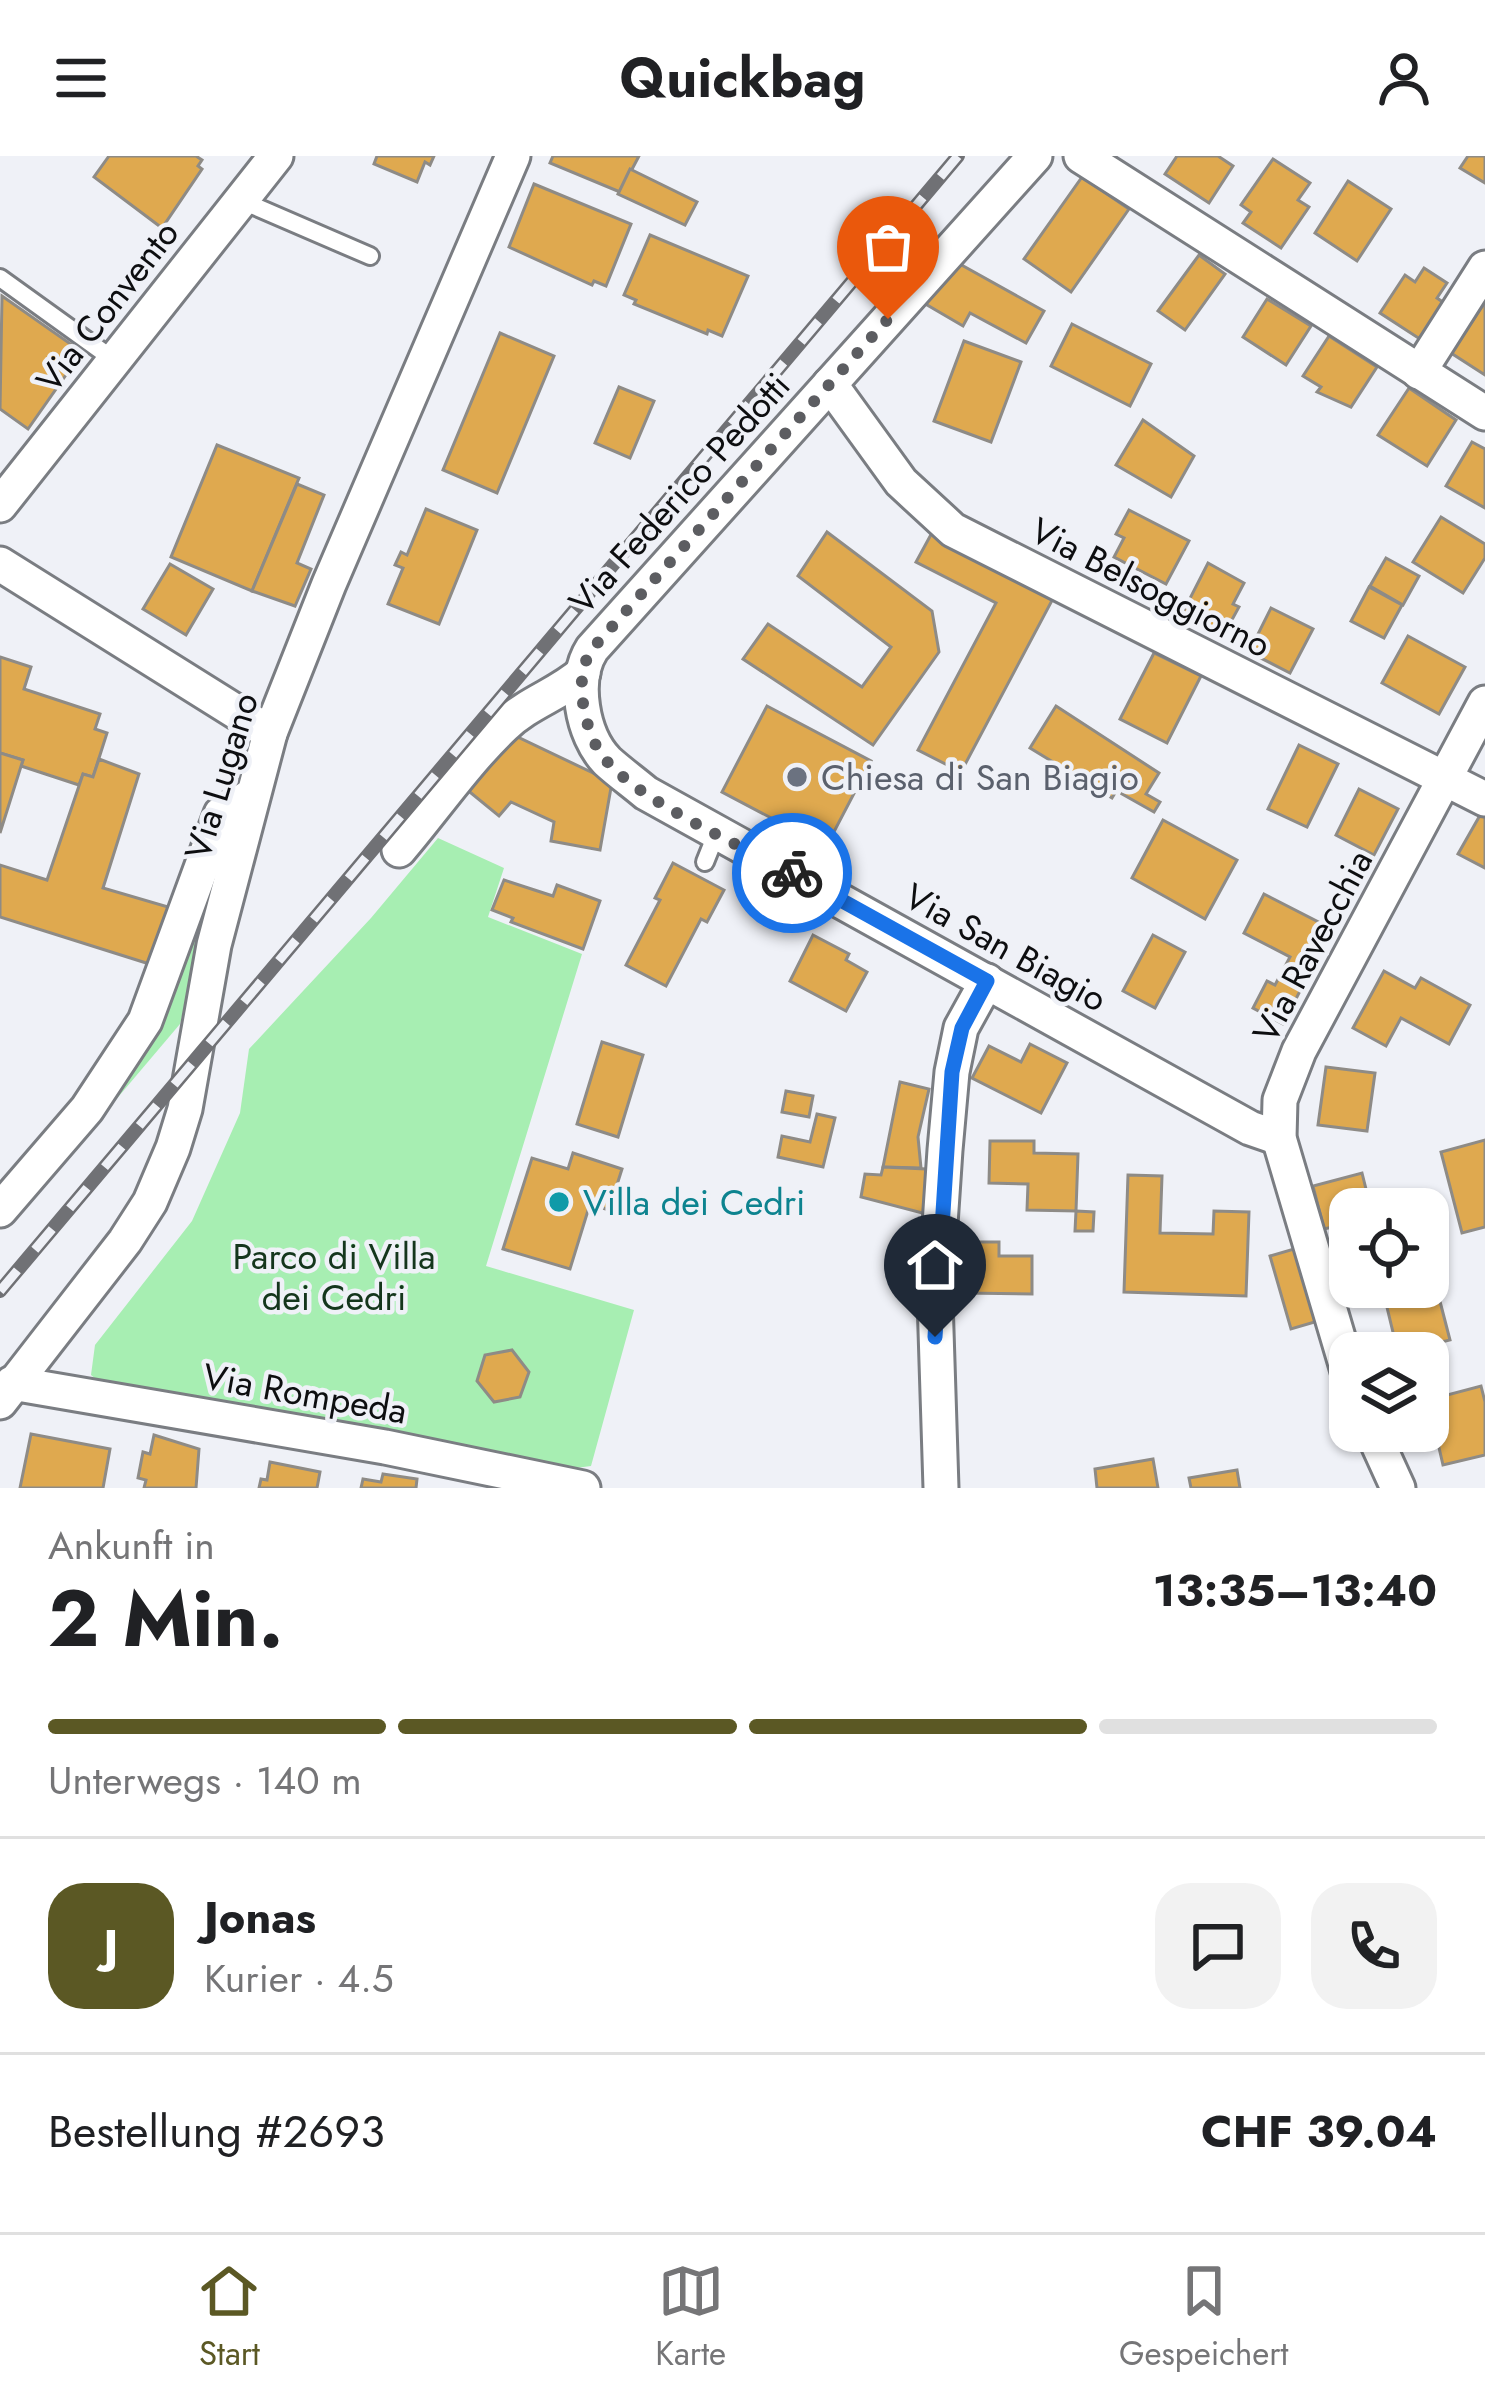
<!DOCTYPE html>
<html lang="de">
<head>
<meta charset="utf-8">
<style>
  body { margin:0; font-family:Jost,sans-serif; background:#f2f2f2; color:#202124; height:100vh; display:flex; flex-direction:column; font-size:45px; white-space:nowrap }
  * { box-sizing:border-box; margin:0 }
  p { font-size:39px; color:#757577 }
  .icon { flex:none; width:66px; height:66px; fill:none; stroke:currentColor; stroke-width:2; stroke-linecap:round; stroke-linejoin:round }
  .map { position:relative; height:1332px; overflow:hidden }
  .sheet { display:flex; flex-direction:column; background:#fff; flex:1 }
  .sheet>* { flex:none }
  .buttons { position:absolute; left:1329px; top:1032px; display:grid; gap:24px }
  .buttons a { display:grid; place-items:center; width:120px; height:120px; border-radius:24px; background:#fff; box-shadow:0 3px 9px #0004; font-size:60px }
  .pin { position:absolute; display:grid; place-items:center; width:102px; height:102px; color:#fff; margin:-123px -51px; border-radius:50% 50% 50% 0; rotate:-45deg; box-shadow:0 0 12px #0007 }
  .pin .icon { rotate:45deg }
  .courier { position:absolute; display:grid; place-items:center; width:120px; height:120px; margin:-60px; border:9px solid #1a73e8; border-radius:50%; background:#fff; color:#222; box-shadow:0 3px 15px #0007 }
  .summary em { font-style:normal; font-weight:700 }
  .summary div { display:flex; flex-direction:column-reverse }
  .summary { display:flex; align-items:center; justify-content:space-between; height:204px; padding:0 48px }
  h1 { font-size:78px; font-weight:700; line-height:90px }
  .bar { display:grid; grid-template-columns:repeat(4,1fr); gap:18px 12px; align-content:center; height:144px; padding:0 48px }
  .bar i { height:15px; border-radius:9px; background:#e0e0e0 }
  .bar .on { background:#5b5824 }
  .bar p { grid-column:span 4 }
  .line { display:flex; align-items:center; gap:30px; padding:0 48px; border-top:3px solid #e0e0e0 }
  .line div { flex:1 }
  .round { display:grid; place-items:center; flex:none; width:126px; height:126px; border-radius:36px; background:#f2f2f2 }
  header { display:flex; justify-content:space-between; align-items:center; height:156px; padding:0 48px; background:#fff; font-size:54px; font-weight:700 }
  .dock { display:flex; justify-content:space-around; align-items:center; height:168px; border-top:3px solid #e0e0e0; background:#fff; font-size:33px; color:#757577 }
  .dock a { display:grid; justify-items:center; gap:6px }
  .dock .on { color:#5b5824 }
  .map>svg:first-child { display:block }
</style>
</head>
<body>
<header><svg class="icon" aria-label="menu" viewBox="0 0 24 24"><path d="M4 6h16M4 12h16M4 18h16"/></svg>Quickbag<svg class="icon" aria-label="person" viewBox="0 0 24 24"><circle cx="12" cy="8" r="4"/><path d="M4 21q1-7 8-7t8 7"/></svg></header>
<div class="map">
<svg width="1485" height="1332" viewBox="0 0 1485 1332">
  <rect width="100%" height="100%" fill="#eff1f7"/>
  <!-- green -->
  <g fill="#a7eeb2">
    <polygon points="232,661 180,868 97,966"/>
    <polygon points="438,682 504,712 488,761 582,798 486,1110 634,1154 591,1310 553,1315 110,1235 91,1219 95,1189 192,1065 240,957 249,893 371,762"/>
  </g>
  <!-- building -->
  <g fill="#dfa94f" stroke="#8e8b86" stroke-width="3">
    <polygon points="109,0 196,0 202,4 198,10 202,13 162,72 94,21"/>
    <polygon points="377,0 434,0 430,9 425,6 417,26 374,8"/>
    <polygon points="553,0 639,0 620,36 550,7"/>
    <polygon points="1177,0 1218,0 1233,10 1209,47 1165,18"/>
    <polygon points="1468,0 1485,0 1485,27 1460,12"/>
    <polygon points="1273,3 1310,27 1298,44 1309,51 1281,92 1243,67 1251,56 1241,49"/>
    <polygon points="630,13 697,46 685,69 618,38"/>
    <polygon points="1082,21 1129,53 1071,136 1024,103"/>
    <polygon points="1348,25 1391,53 1357,105 1315,77"/>
    <polygon points="534,28 631,68 606,130 594,125 592,129 509,91"/>
    <polygon points="650,79 748,120 722,180 708,174 707,178 634,148 636,144 624,139"/>
    <polygon points="1199,99 1225,118 1185,174 1158,155"/>
    <polygon points="949,102 1044,155 1026,187 970,157 963,170 917,143"/>
    <polygon points="1424,112 1447,127 1437,142 1447,149 1423,185 1380,157 1405,119 1415,126"/>
    <polygon points="2,140 82,196 28,273 0,253"/>
    <polygon points="1267,143 1311,170 1286,209 1243,181"/>
    <polygon points="1485,146 1485,219 1451,197"/>
    <polygon points="1072,168 1151,208 1130,250 1051,210"/>
    <polygon points="500,177 554,200 497,337 443,314"/>
    <polygon points="1329,180 1377,211 1351,251 1317,236 1321,231 1303,220"/>
    <polygon points="964,185 1021,206 991,286 934,265"/>
    <polygon points="619,231 654,245 630,302 595,287"/>
    <polygon points="1409,232 1456,264 1427,310 1378,279"/>
    <polygon points="1143,264 1194,300 1171,341 1116,309"/>
    <polygon points="1472,286 1485,293 1485,352 1446,330"/>
    <polygon points="217,289 299,322 252,435 171,401"/>
    <polygon points="297,328 324,339 297,407 311,413 295,450 252,435"/>
    <polygon points="426,353 477,374 439,468 388,448 403,412 395,409 401,396 407,399"/>
    <polygon points="1129,354 1189,385 1166,428 1114,401 1124,382 1116,378"/>
    <polygon points="1441,361 1485,388 1485,402 1463,437 1413,406"/>
    <polygon points="934,373 1056,437 961,616 918,594 996,447 916,406"/>
    <polygon points="827,376 932,455 939,496 873,589 743,503 768,468 862,531 891,491 798,420"/>
    <polygon points="1386,402 1419,420 1403,449 1370,430"/>
    <polygon points="1208,407 1244,427 1233,448 1239,451 1228,471 1223,468 1219,475 1183,456"/>
    <polygon points="170,408 213,433 186,479 143,453"/>
    <polygon points="1369,431 1402,449 1384,482 1351,465"/>
    <polygon points="1271,452 1313,473 1290,517 1249,496"/>
    <polygon points="1408,480 1465,511 1439,558 1382,527"/>
    <polygon points="1154,497 1201,520 1167,587 1120,563"/>
    <polygon points="0,501 31,511 24,533 100,558 95,573 107,577 93,621 83,618 79,629 21,610 23,604 0,597"/>
    <polygon points="767,550 871,605 826,691 722,636"/>
    <polygon points="1056,550 1159,617 1146,638 1160,646 1154,656 1122,638 1128,627 1123,624 1112,642 1030,592"/>
    <polygon points="505,575 612,626 600,694 551,685 554,666 511,646 499,660 460,628"/>
    <polygon points="1299,589 1338,608 1307,671 1268,653"/>
    <polygon points="0,597 23,604 0,677"/>
    <polygon points="99,603 139,618 103,732 175,753 159,811 0,761 0,709 47,724 83,618 93,621"/>
    <polygon points="1359,633 1398,653 1374,699 1336,679"/>
    <polygon points="1483,654 1485,655 1485,712 1458,698"/>
    <polygon points="1163,664 1237,704 1205,763 1132,722"/>
    <polygon points="673,707 724,734 707,766 701,763 666,830 626,809 660,744 655,742"/>
    <polygon points="504,724 553,740 557,729 600,745 583,793 511,766 513,762 492,754"/>
    <polygon points="1264,738 1332,773 1283,868 1253,852 1267,825 1275,829 1290,801 1244,777"/>
    <polygon points="813,779 849,798 846,804 867,816 846,855 790,825"/>
    <polygon points="1153,779 1185,796 1155,852 1123,835"/>
    <polygon points="1384,815 1415,832 1421,822 1470,849 1449,888 1401,862 1386,890 1353,872"/>
    <polygon points="602,886 643,899 618,981 577,968"/>
    <polygon points="1030,888 1067,907 1041,957 972,922 989,890 1021,906"/>
    <polygon points="1326,911 1375,917 1367,975 1318,969"/>
    <polygon points="900,926 929,933 918,981 921,1012 883,1011"/>
    <polygon points="786,935 813,940 809,961 782,956"/>
    <polygon points="817,958 835,962 823,1011 778,1001 782,980 810,986"/>
    <polygon points="1485,984 1485,1071 1462,1077 1441,996"/>
    <polygon points="990,985 1034,985 1034,997 1078,998 1076,1055 1027,1054 1028,1028 989,1027"/>
    <polygon points="573,997 622,1013 609,1054 590,1048 570,1113 503,1093 532,1002 568,1013"/>
    <polygon points="883,1011 926,1013 930,1059 861,1041 865,1018 881,1019"/>
    <polygon points="1362,1017 1371,1053 1350,1053 1350,1067 1324,1073 1313,1030"/>
    <polygon points="1128,1019 1162,1020 1160,1077 1213,1078 1214,1055 1249,1056 1246,1140 1124,1136"/>
    <polygon points="1076,1055 1094,1056 1093,1075 1075,1075"/>
    <polygon points="964,1086 999,1086 999,1100 1032,1100 1032,1138 964,1137"/>
    <polygon points="1304,1090 1325,1163 1291,1173 1270,1100"/>
    <polygon points="1436,1130 1450,1184 1398,1197 1385,1143"/>
    <polygon points="512,1194 529,1216 520,1241 494,1246 477,1225 485,1199"/>
    <polygon points="1481,1230 1485,1246 1485,1299 1443,1309 1428,1244"/>
    <polygon points="31,1278 110,1293 103,1332 20,1332"/>
    <polygon points="154,1279 199,1293 196,1332 144,1332 146,1324 138,1322 143,1296 150,1298"/>
    <polygon points="1153,1303 1158,1332 1097,1332 1095,1313"/>
    <polygon points="270,1306 320,1316 317,1332 259,1332 261,1323 267,1324"/>
    <polygon points="1237,1314 1240,1332 1191,1332 1189,1322"/>
    <polygon points="383,1318 417,1323 416,1332 361,1332 363,1323 381,1326"/>
  </g>
  <g fill="none" stroke-linecap="round" stroke-linejoin="round">
    <!-- service casing -->
    <g stroke="#7a7d82" stroke-width="22">
      <g id="service">
        <polyline points="240,44 370,100"/>
        <polyline points="0,122 114,204"/>
        <polyline points="705,706 717,676"/>
      </g>
    </g>
    <!-- minor casing -->
    <g stroke="#7a7d82" stroke-width="39">
      <g id="minor">
        <path d="M1035,0L592,493C572,524 582,579 607,605C619,616 633,626 646,637L1250,972L1279,982"/>
        <polyline points="1081,0 1485,257"/>
        <polyline points="1419,216 1485,112"/>
        <polyline points="830,228 901,326 953,374 1485,643"/>
        <polyline points="0,349 276,0"/>
        <polyline points="0,408 270,577"/>
        <path d="M399,694C434,653 466,606 504,570C529,546 558,539 583,517"/>
        <polyline points="0,1054 87,953 145,865 221,658 251,640"/>
        <polyline points="1350,1222 1279,982 1280,944 1299,895 1485,547"/>
        <polyline points="12,1227 385,1291 583,1332"/>
        <polyline points="0,1246 125,1085 150,1046 173,992 185,953 214,789 270,577 329,428 513,0"/>
        <polyline points="1372,1275 1398,1332"/>
        <polyline points="941,1332 935,1143 945,994 952,916 961,872 987,825"/>
      </g>
    </g>
    <!-- service -->
    <use href="#service" stroke="#fff" stroke-width="16"/>
    <!-- minor -->
    <use href="#minor" stroke="#fff" stroke-width="33"/>
    <!-- rail casing -->
    <g stroke="#707175" stroke-width="14">
      <polyline id="rail" points="0,1135 958,0"/>
    </g>
    <!-- rail -->
    <use href="#rail" stroke="#eff1f7" stroke-width="9" stroke-dasharray="27" stroke-linecap="butt"/>
  </g>
  <g fill="none" stroke-linecap="round" stroke-linejoin="round">
    <!-- done -->
    <path stroke="#5c5d61" stroke-width="12" stroke-dasharray="0 21.6" d="M792,717C742,690 633,643 602,599C591,584 586,565 583,547C580,528 582,508 592,493L888,163"/>
    <!-- route -->
    <polyline stroke="#1a73e8" stroke-width="15" points="792,717 987,825 962,872 952,916 935,1181"/>
  </g>
  <!-- markers -->
  <circle fill="#6b7280" stroke="#eff1f7" stroke-width="4.5" cx="797" cy="621" r="12"/>
  <circle fill="#0f9aa8" stroke="#eff1f7" stroke-width="4.5" cx="559" cy="1046" r="12"/>
  <g text-anchor="middle" dominant-baseline="central" stroke-width="9" stroke-linejoin="round" paint-order="stroke">
    <!-- street labels -->
    <g font-size="36" fill="#0d0e10" stroke="#eff1f7">
      <text transform="translate(107 150) rotate(-52)">Via Convento</text>
      <text transform="translate(679 337) rotate(-48)">Via Federico Pedotti</text>
      <text transform="translate(1151 431) rotate(27)">Via Belsoggiorno</text>
      <text transform="translate(221 620) rotate(-73)">Via Lugano</text>
      <text transform="translate(1312 790) rotate(-62)">Via Ravecchia</text>
      <text transform="translate(1006 791) rotate(29)">Via San Biagio</text>
      <text transform="translate(305 1237) rotate(10)">Via Rompeda</text>
    </g>
    <!-- worship labels -->
    <g font-size="36" fill="#5b616d" stroke="#eff1f7" text-anchor="start">
      <text x="821" y="621">Chiesa di San Biagio</text>
    </g>
    <!-- culture labels -->
    <g font-size="36" fill="#0d838f" stroke="#eff1f7" text-anchor="start">
      <text x="583" y="1046">Villa dei Cedri</text>
    </g>
    <!-- park labels -->
    <g font-size="36" fill="#14361c" stroke="#eff1f7">
      <text x="334" y="1100">Parco di Villa<tspan x="334" dy="41">dei Cedri</tspan></text>
    </g>
  </g>
</svg>
<div class="buttons">
<a><svg class="icon" aria-label="locate" viewBox="0 0 24 24"><circle cx="12" cy="12" r="6"/><path d="M12 2v4M12 18v4M2 12h4M18 12h4"/></svg></a>
<a><svg class="icon" aria-label="layers" viewBox="0 0 24 24"><path d="M12 4l9 5-9 5-9-5zM3 14l9 5 9-5"/></svg></a>
</div>
<div class="pin" style="left:888px;top:163px;background:#ea580c"><svg class="icon" aria-label="bag" viewBox="0 0 24 24"><path d="M5 8h14l-1 12H6zM9 8a3 3 0 0 1 6 0"/></svg></div>
<div class="pin" style="left:935px;top:1181px;background:#1f2937"><svg class="icon" aria-label="home" viewBox="0 0 24 24"><path d="M3 11l9-7 9 7M6 9v11h12V9"/></svg></div>
<div class="courier" style="left:792px;top:717px"><svg class="icon" aria-label="bike" viewBox="0 0 24 24"><circle cx="6" cy="16" r="4"/><circle cx="18" cy="16" r="4"/><path d="M6 16l4-8h5l3 8M10 8l3 8H6M13 5h3"/></svg></div>
</div>
<section class="sheet">
<div class="summary"><div><h1>2 Min.</h1><p>Ankunft in</p></div><em>13:35–13:40</em></div>
<div class="bar"><i class="on"></i><i class="on"></i><i class="on"></i><i></i><p>Unterwegs · 140 m</p></div>
<div class="line" style="height:216px"><b class="round" style="background:#5b5824;color:#fff">J</b><div><b>Jonas</b><p>Kurier · 4.5</p></div><a class="round"><svg class="icon" aria-label="chat" viewBox="0 0 24 24"><path d="M4 5h16v11H9l-5 4z"/></svg></a><a class="round"><svg class="icon" aria-label="phone" viewBox="0 0 24 24"><path d="M5 4h4l2 5-3 2q2 4 5 5l2-3 5 2v4C11 20 4 13 5 4z"/></svg></a></div>
<div class="line" style="height:156px"><div>Bestellung #2693</div><b>CHF 39.04</b></div>
</section>
<nav class="dock">
<a class="on"><svg class="icon" aria-label="home" viewBox="0 0 24 24"><path d="M3 11l9-7 9 7M6 9v11h12V9"/></svg>Start</a>
<a><svg class="icon" aria-label="map" viewBox="0 0 24 24"><path d="M3 6l6-2 6 2 6-2v14l-6 2-6-2-6 2zM9 4v14M15 6v14"/></svg>Karte</a>
<a><svg class="icon" aria-label="saved" viewBox="0 0 24 24"><path d="M7 4h10v16l-5-4-5 4z"/></svg>Gespeichert</a>
</nav>
</body>
</html>
